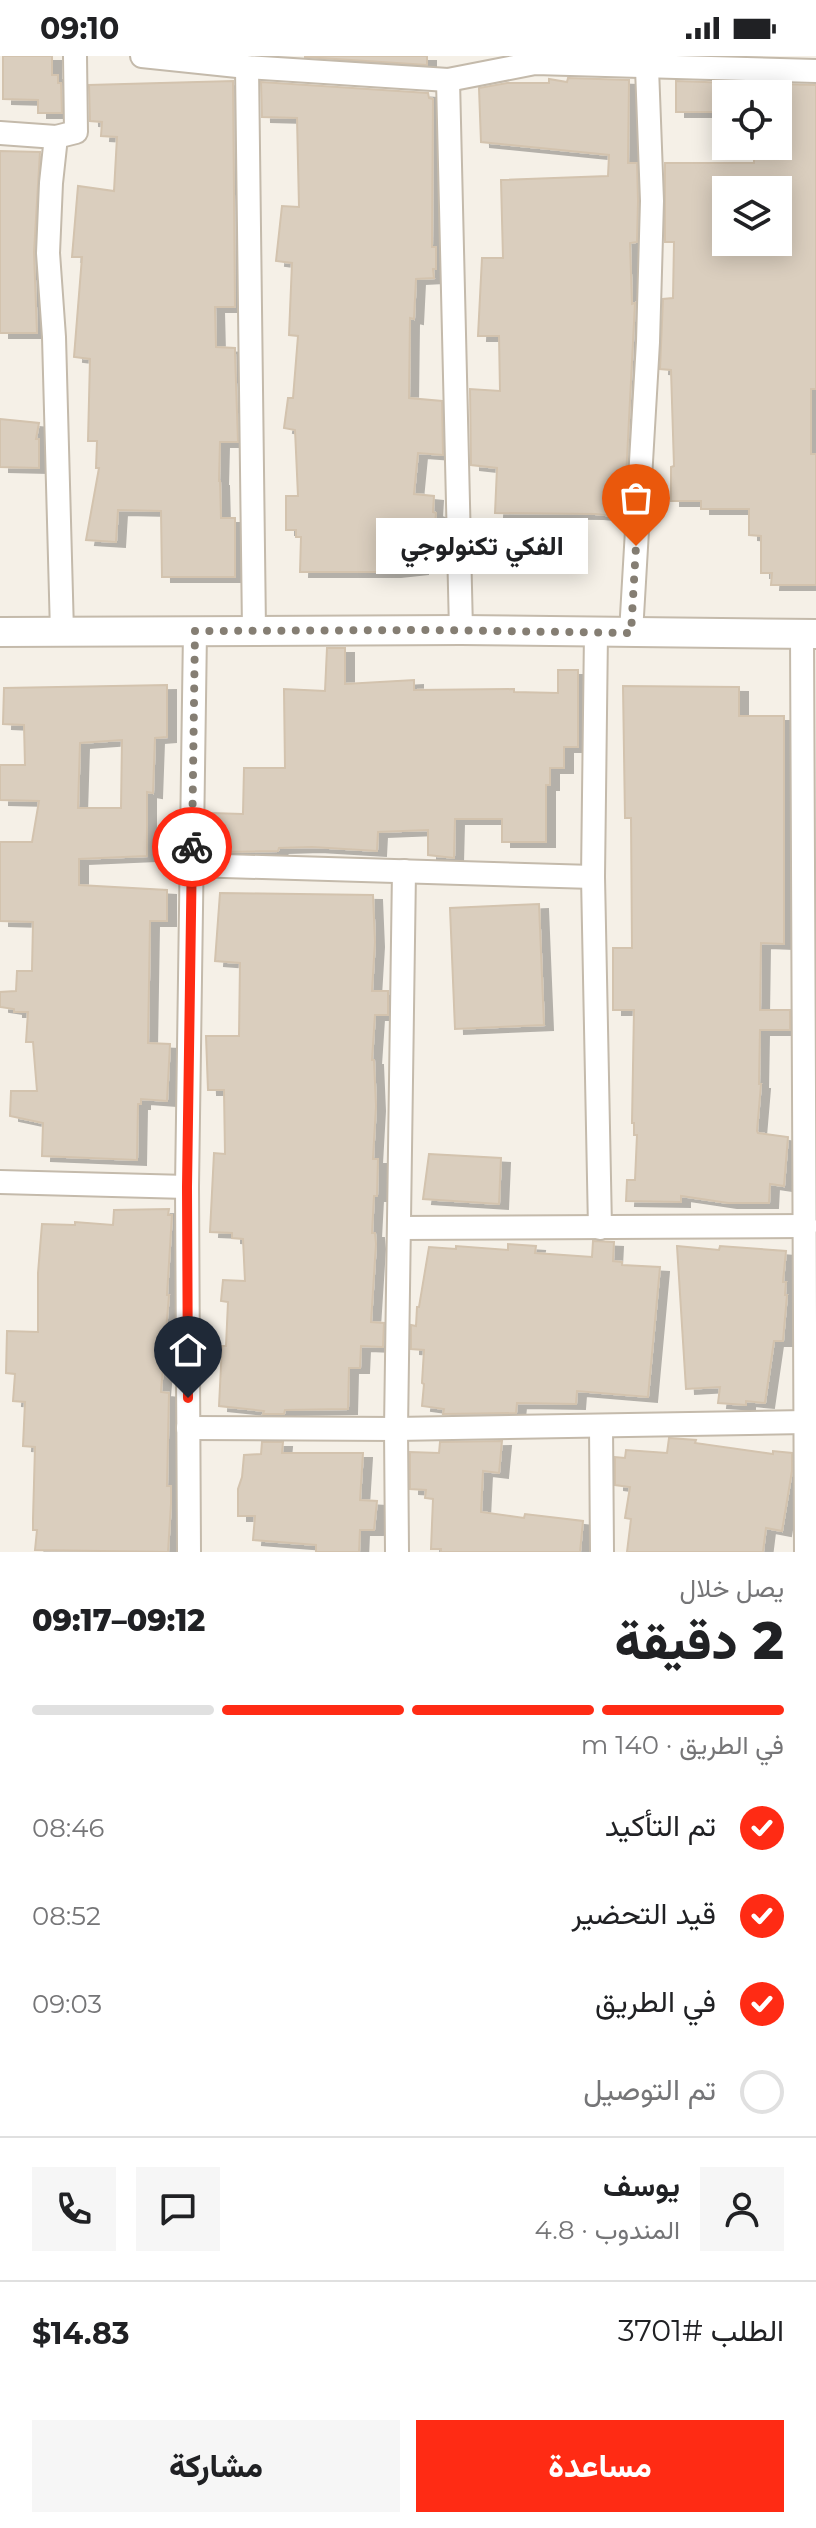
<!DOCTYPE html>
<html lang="ar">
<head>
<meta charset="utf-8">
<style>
  body { margin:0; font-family:Montserrat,Vazirmatn,sans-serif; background:#f6f6f6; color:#202124; direction:rtl; height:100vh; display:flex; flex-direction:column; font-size:30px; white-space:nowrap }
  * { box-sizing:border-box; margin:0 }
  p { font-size:26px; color:#757577 }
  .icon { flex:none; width:44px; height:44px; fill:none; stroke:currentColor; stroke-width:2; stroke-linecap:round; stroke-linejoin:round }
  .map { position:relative; height:1496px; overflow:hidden; direction:ltr }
  .sheet { display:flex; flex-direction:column; background:#fff; flex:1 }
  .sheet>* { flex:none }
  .fabs { position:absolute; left:712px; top:24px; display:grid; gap:16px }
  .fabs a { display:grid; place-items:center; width:80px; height:80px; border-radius:0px; background:#fff; box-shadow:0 4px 20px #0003; font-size:40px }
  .pin { position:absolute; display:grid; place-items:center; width:68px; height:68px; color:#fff; margin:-82px -34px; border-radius:50% 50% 50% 0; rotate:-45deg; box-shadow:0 0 8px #0007 }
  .pin .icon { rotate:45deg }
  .courier { position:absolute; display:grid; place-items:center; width:80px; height:80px; margin:-40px; border:6px solid #ff2b14; border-radius:50%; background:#fff; color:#222; box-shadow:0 2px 10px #0007 }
  .bubble { position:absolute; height:56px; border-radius:0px; background:#fff; box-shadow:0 4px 20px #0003; font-size:26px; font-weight:800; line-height:56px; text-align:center; direction:rtl }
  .headline em { font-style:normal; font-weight:800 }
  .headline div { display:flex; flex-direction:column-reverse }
  .headline { display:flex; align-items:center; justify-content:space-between; height:136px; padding:0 32px }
  h1 { font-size:52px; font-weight:800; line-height:60px }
  .bar { display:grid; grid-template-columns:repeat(4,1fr); gap:12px 8px; align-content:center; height:96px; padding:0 32px }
  .bar i { height:10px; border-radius:6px; background:#e0e0e0 }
  .bar .current { background:#ff2b14 }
  .bar p { grid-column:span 4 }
  .line { display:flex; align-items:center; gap:20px; padding:0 32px; border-top:2px solid #e0e0e0 }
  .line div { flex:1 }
  .round { display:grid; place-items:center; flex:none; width:84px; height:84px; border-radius:0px; background:#f6f6f6 }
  ol { padding:0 32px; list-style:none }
  li { display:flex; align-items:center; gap:24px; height:88px }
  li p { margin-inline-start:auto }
  li .icon { padding:8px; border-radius:50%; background:#ff2b14; color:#fff; stroke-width:4 }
  li:last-child { color:#757577 }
  li i { width:44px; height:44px; border:4px solid #e0e0e0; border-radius:50% }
  .primary-button { display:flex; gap:16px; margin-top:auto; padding:16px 32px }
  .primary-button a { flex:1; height:92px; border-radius:0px; background:#ff2b14; color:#fff; font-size:32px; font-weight:800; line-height:92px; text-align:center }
  .primary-button a+a { background:#f6f6f6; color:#202124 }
  .status { display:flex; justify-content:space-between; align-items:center; height:56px; padding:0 40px; background:#fff; direction:ltr }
  .status svg { height:22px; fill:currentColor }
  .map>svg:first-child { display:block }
</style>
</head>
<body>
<div class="status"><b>09:10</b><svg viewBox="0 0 49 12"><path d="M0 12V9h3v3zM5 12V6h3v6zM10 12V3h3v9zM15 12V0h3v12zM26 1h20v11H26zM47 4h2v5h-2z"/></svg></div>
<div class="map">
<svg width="816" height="1496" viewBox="0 0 816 1496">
  <defs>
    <filter id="shadow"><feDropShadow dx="9" dy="5" stdDeviation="0" flood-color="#0004"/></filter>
  </defs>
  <rect width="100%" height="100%" fill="#f5f0e7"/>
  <!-- building -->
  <g fill="#dacebe" stroke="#d3c3ae" stroke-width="2" fill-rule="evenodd" filter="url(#shadow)">
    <polygon points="3,0 52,0 52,19 58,19 58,27 61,27 62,57 38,57 38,44 3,43"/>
    <polygon points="305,0 427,0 427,9 305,1"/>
    <polygon points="568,22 629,24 628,107 637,107 638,145 637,186 630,187 632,248 635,247 624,461 595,458 495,457 497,412 471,409 470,333 500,335 499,280 478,280 482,202 503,202 501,124 608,120 609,99 481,86 479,32 507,27 549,27 549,23 567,26"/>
    <polygon points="233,25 235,251 215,251 216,291 235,292 235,297 238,386 220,386 219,425 220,425 221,462 235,462 235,521 162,521 161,455 118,454 116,486 86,484 99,412 96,412 97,385 88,385 90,303 74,301 82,201 72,201 78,130 114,135 117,81 101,80 102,66 90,65 89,29"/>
    <polygon points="676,25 732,27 732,38 726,38 726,56 676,56"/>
    <polygon points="261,26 428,37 429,42 433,43 432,191 436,191 436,213 433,213 434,222 416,223 414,263 410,262 409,342 442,345 443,399 418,397 414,438 434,440 433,456 436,457 434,479 418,478 419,513 392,516 300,516 301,481 296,481 296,474 286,474 286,440 298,440 295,374 284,372 288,342 293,342 298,280 289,279 292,207 276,205 282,150 299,151 297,62 262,61"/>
    <path d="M778,28L816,29V333H811V398H816V529H771L772,517H761V480L749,479V453H701V445H671V411L674,410L671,314L660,313L663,243L673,242L674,186H665V107H754V90H778ZM726,134H778V186H726Z"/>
    <polygon points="0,95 40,96 34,196 37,277 0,277"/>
    <polygon points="0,363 39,367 36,383 39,383 39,412 0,411"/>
    <polygon points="327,592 345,592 345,628 414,624 414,634 514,633 514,636 558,637 558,614 578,614 578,691 564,691 564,712 550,712 550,729 546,729 546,786 502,786 502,763 455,763 454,802 428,799 428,774 378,776 377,795 312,791 279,792 278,795 223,796 216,782 211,757 243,758 244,712 285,712 284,633 325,635"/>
    <path d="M167,629V681L155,682L153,737L147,736V800L79,803V829L167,834V865H150L148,987L170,988L167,1045L141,1043V1048H138L137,1104L42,1100L43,1067L10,1060L11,1035H37L33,986H26L28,956H14V953L0,951V936L16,935L17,915H32L33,866L0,865V786H32L39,745L0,744V709H25L24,669L3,668L4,632ZM122,684L121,752H78L80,687Z"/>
    <polygon points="623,630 739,631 739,660 784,660 784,888 761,887 760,954 790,954 790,974 760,974 759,1028 761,1028 757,1075 758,1077 788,1081 784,1130 770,1128 769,1147 728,1147 681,1140 681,1146 626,1145 627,1124 635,1124 637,1079 634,1079 634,1067 632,1067 634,954 613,954 613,892 632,892 631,762 625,762"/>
    <polygon points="220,837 373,839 375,886 372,935 388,935 388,959 375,959 372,1004 374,1004 376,1050 373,1103 378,1103 377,1140 374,1140 372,1177 375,1177 376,1188 371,1266 384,1267 383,1291 361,1290 360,1312 349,1312 348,1353 285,1354 284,1358 263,1358 264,1355 219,1350 222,1290 226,1290 228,1246 221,1245 223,1224 245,1225 243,1183 232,1182 232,1177 210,1176 214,1097 225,1098 224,1034 208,1034 206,980 239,980 240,907 215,905"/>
    <polygon points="539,848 544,969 455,973 450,852"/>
    <polygon points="429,1098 501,1102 499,1148 423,1143"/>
    <polygon points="169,1153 168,1159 172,1159 167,1239 169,1239 161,1336 169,1337 167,1430 171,1430 171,1448 168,1496 35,1494 37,1474 33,1474 33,1463 35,1391 23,1390 25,1346 13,1345 15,1318 6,1317 7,1275 38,1276 38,1217 42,1168 75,1169 75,1166 113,1169 114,1154"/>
    <polygon points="593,1185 614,1186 613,1205 622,1206 622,1209 660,1211 648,1341 577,1335 576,1348 517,1347 516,1357 443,1358 444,1353 422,1350 424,1328 422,1327 424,1294 411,1293 411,1269 416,1270 417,1251 419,1251 429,1191 456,1193 456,1190 508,1194 508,1188 536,1190 535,1197 592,1201"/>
    <polygon points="677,1190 719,1194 720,1190 786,1195 783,1226 786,1226 785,1239 787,1239 783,1285 774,1285 765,1347 746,1345 746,1349 718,1347 720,1331 686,1333"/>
    <polygon points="669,1382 696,1384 695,1387 773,1398 773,1395 792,1397 792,1415 782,1475 766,1472 763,1496 627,1496 631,1463 625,1462 630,1431 615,1429 615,1401 625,1402 626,1394 667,1397"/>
    <polygon points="502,1385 499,1417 483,1415 481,1456 524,1462 525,1458 583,1465 580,1496 441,1496 441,1493 431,1493 433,1443 425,1442 426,1434 410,1433 410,1396 439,1397 440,1386"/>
    <polygon points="262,1386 283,1386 282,1397 363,1397 360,1444 377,1445 374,1474 360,1474 359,1496 316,1496 316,1489 253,1484 255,1460 238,1460 238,1433 242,1421 244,1399 261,1398"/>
  </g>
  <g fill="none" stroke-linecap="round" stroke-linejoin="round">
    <!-- minor casing -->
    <g stroke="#c4baab" stroke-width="26">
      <g id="minor">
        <polyline points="142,0 247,11 448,24 535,7 816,15"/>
        <polyline points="247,11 254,574"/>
        <polyline points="448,24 461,574"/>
        <polyline points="0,77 56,81"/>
        <polyline points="62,576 54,281 48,197 51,127 56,81 76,76 75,0"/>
        <polyline points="596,576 593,821 600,1172"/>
        <polyline points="631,577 648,286 652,145 647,12"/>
        <polyline points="802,578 806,1496"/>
        <polyline points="192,809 593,821"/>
        <polyline points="0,1126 187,1131"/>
        <polyline points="399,1172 806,1170"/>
        <polyline points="601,1370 602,1496"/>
        <polyline points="188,1372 396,1373 806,1366"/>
        <polyline points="189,1496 187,1131 195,575"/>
        <polyline points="397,1496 396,1373 404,815"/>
      </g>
    </g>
    <!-- tertiary casing -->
    <g stroke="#c4baab" stroke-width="32">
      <polyline id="tertiary" points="0,576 461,574 816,578"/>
    </g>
    <!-- minor -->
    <use href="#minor" stroke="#fff" stroke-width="22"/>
    <!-- tertiary -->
    <use href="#tertiary" stroke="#fff" stroke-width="28"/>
  </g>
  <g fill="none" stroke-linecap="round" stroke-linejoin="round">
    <!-- done -->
    <polyline stroke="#857e73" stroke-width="8" stroke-dasharray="0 14.4" points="192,791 195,575 431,574 631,577 636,490"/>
    <!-- route -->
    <polyline stroke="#ff2b14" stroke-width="10" points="188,1342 187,1131 192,791"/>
  </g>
</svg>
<div class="fabs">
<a><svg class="icon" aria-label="locate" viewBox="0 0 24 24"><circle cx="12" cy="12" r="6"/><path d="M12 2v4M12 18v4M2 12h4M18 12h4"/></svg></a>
<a><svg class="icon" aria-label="layers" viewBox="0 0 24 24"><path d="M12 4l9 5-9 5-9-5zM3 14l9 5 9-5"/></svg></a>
</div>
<div class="pin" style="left:636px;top:490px;background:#ea580c"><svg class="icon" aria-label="bag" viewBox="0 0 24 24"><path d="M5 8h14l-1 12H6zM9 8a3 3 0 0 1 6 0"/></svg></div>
<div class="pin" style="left:188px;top:1342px;background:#1f2937"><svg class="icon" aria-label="home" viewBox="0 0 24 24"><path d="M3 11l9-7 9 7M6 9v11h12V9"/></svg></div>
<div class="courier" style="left:192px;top:791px"><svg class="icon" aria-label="bike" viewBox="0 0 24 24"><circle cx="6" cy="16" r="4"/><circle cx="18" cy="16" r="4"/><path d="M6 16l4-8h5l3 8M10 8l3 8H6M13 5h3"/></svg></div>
<div class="bubble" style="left:376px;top:462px;width:212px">الفكي تكنولوجي</div>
</div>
<section class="sheet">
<div class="headline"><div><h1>2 دقيقة</h1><p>يصل خلال</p></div><em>09:12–09:17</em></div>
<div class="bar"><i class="current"></i><i class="current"></i><i class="current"></i><i></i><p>في الطريق · 140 m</p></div>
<ol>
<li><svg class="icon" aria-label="check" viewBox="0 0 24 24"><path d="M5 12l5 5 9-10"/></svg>تم التأكيد<p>08:46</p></li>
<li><svg class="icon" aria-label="check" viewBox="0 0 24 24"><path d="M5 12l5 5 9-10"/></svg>قيد التحضير<p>08:52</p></li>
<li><svg class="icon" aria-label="check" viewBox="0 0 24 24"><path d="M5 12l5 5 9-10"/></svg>في الطريق<p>09:03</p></li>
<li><i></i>تم التوصيل</li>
</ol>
<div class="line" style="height:144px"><a class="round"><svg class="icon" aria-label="person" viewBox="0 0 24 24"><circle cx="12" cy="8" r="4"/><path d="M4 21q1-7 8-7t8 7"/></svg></a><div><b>يوسف</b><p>المندوب · 4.8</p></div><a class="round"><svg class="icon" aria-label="chat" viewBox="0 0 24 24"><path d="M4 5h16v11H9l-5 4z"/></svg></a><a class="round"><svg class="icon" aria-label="phone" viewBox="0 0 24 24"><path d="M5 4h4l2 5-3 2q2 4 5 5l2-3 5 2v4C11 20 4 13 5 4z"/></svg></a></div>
<div class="line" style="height:104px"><div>الطلب #3701</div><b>$14.83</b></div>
<div class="primary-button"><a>مساعدة</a><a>مشاركة</a></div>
</section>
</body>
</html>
